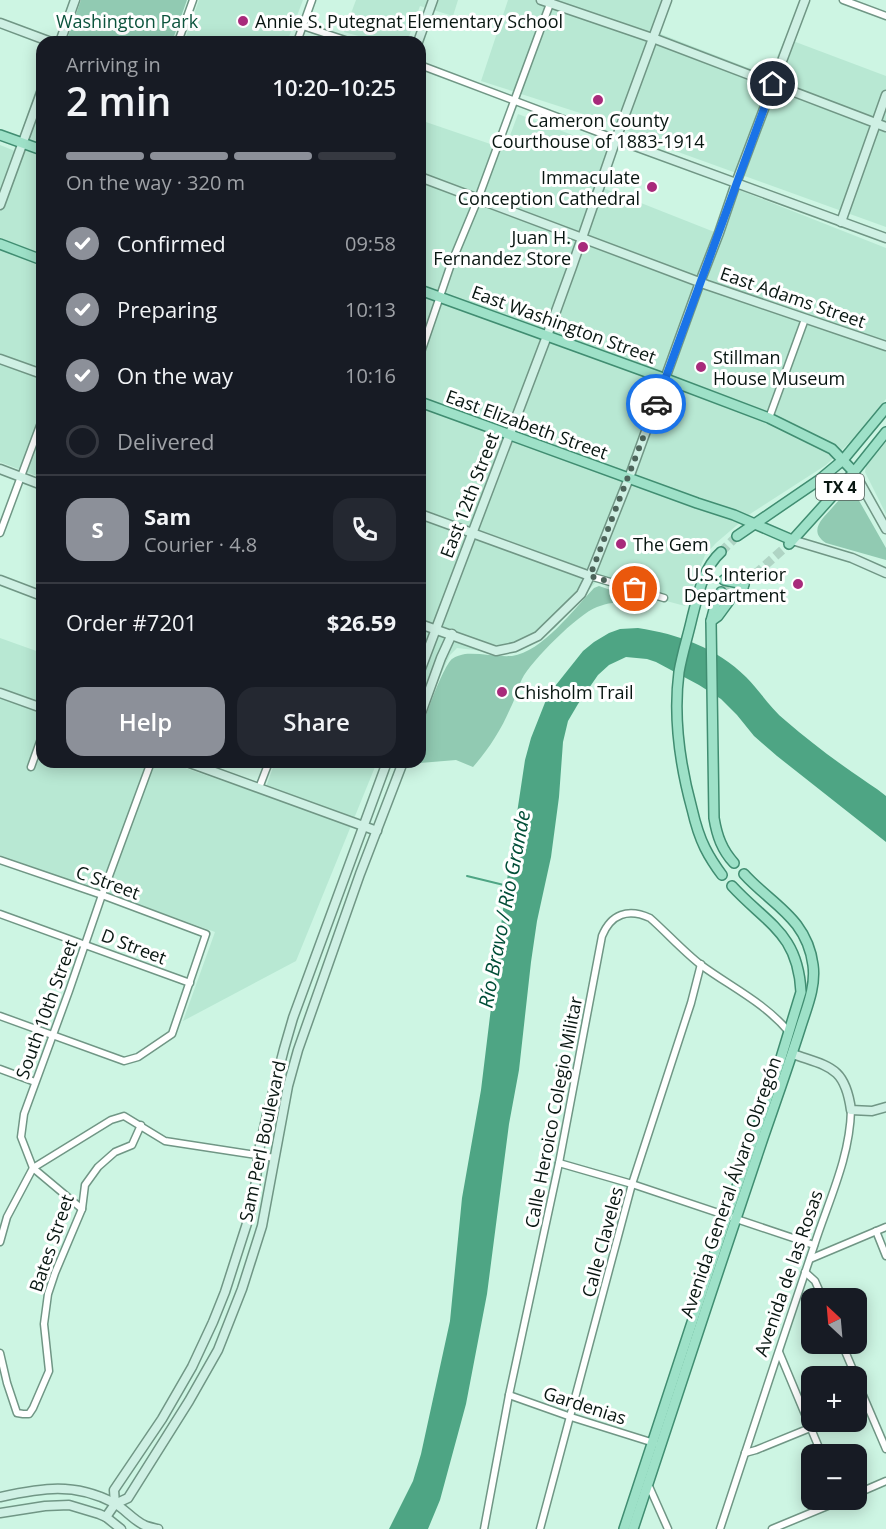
<!DOCTYPE html>
<html lang="en">
<head>
<meta charset="utf-8">
<style>
  body { margin:0; font-family:"Open Sans",sans-serif; background:#242831; color:#f1f3f6; height:100vh; display:flex; flex-direction:column; font-size:22px; white-space:nowrap }
  * { box-sizing:border-box; margin:0 }
  p { font-size:20px; color:#9ea1a6 }
  .icon { flex:none; width:33px; height:33px; fill:none; stroke:currentColor; stroke-width:2; stroke-linecap:round; stroke-linejoin:round }
  .map { position:relative; flex:1; overflow:hidden }
  .sheet { position:absolute; left:36px; top:36px; width:390px; height:732px; display:flex; flex-direction:column; background:#171b24; border-radius:18px; box-shadow:0 3px 15px #0003 }
  .sheet>* { flex:none }
  .needle { width:39px; rotate:334deg }
  .controls { position:absolute; left:801px; top:1288px; display:grid; gap:12px }
  .controls a { display:grid; place-items:center; width:66px; height:66px; border-radius:12px; background:#171b24; box-shadow:0 3px 15px #0003; font-size:30px }
  .pin { position:absolute; display:grid; place-items:center; width:51px; height:51px; color:#fff; margin:-26px; border:3px solid #fff; border-radius:50%; box-shadow:0 2px 6px #0007 }
  .courier { position:absolute; display:grid; place-items:center; width:60px; height:60px; margin:-30px; border:4px solid #1a73e8; border-radius:50%; background:#fff; color:#222; box-shadow:0 2px 8px #0007 }
  .head em { font-style:normal; font-weight:600 }
  .head div { display:flex; flex-direction:column-reverse }
  .head { display:flex; align-items:center; justify-content:space-between; height:102px; padding:0 30px }
  h1 { font-size:39px; font-weight:600; line-height:45px }
  .bar { display:grid; grid-template-columns:repeat(4,1fr); gap:9px 6px; align-content:center; height:72px; padding:0 30px }
  .bar i { height:8px; border-radius:4px; background:#363941 }
  .bar .current { background:#8c9099 }
  .bar p { grid-column:span 4 }
  .line { display:flex; align-items:center; gap:15px; padding:0 30px; border-top:2px solid #363941 }
  .line div { flex:1 }
  .round { display:grid; place-items:center; flex:none; width:63px; height:63px; border-radius:18px; background:#242831 }
  ol { padding:0 30px; list-style:none }
  li { display:flex; align-items:center; gap:18px; height:66px }
  li p { margin-inline-start:auto }
  li .icon { padding:6px; border-radius:50%; background:#8c9099; color:#fff; stroke-width:4 }
  li:last-child { color:#9ea1a6 }
  li i { width:33px; height:33px; border:3px solid #363941; border-radius:50% }
  .cta { display:flex; gap:12px; margin-top:auto; padding:12px 30px }
  .cta a { flex:1; height:69px; border-radius:18px; background:#8c9099; color:#fff; font-size:24px; font-weight:600; line-height:69px; text-align:center }
  .cta a+a { background:#242831; color:#f1f3f6 }
  .map>svg:first-child { display:block }
</style>
</head>
<body>
<div class="map">
<svg width="886" height="1529" viewBox="0 0 886 1529">
  <rect width="100%" height="100%" fill="#cdf5e3"/>
  <!-- built -->
  <g fill="#b8e8d3">
    <polygon points="199,0 303,0 287,42 184,42"/>
    <polygon points="356,0 458,0 453,16 420,6 407,42 380,42 344,32"/>
    <polygon points="508,0 663,0 653,31 769,76 785,38 886,76 886,227 656,144 611,123 481,81"/>
    <polygon points="42,71 42,478 0,462 0,145 15,151"/>
    <polygon points="518,114 616,152 603,188 722,235 739,190 886,248 886,399 850,442 826,465 750,514 716,543 705,555 685,606 596,582 555,628 521,649 500,653 457,648 450,655 420,720 420,120 505,149"/>
    <polygon points="886,442 886,514 865,472 866,466"/>
    <polygon points="0,638 42,653 42,762 168,762 263,795 275,762 377,762 296,961 183,1021 215,932 0,855"/>
  </g>
  <!-- green -->
  <g fill="#91cab2">
    <polygon points="81,0 187,0 172,42 66,42"/>
    <path d="M848,490H853L886,548V560L826,543C808,531 822,519 832,508C837,502 843,496 848,490Z"/>
    <path d="M599,586L628,596V601C618,602 607,603 597,607C578,614 531,661 522,679C517,689 515,700 510,709C501,730 488,750 473,767L456,760L420,763L410,762H420C420,754 419,746 420,738C421,726 443,666 452,659C456,656 461,655 465,654C481,653 497,657 512,656C542,652 574,609 594,588Z"/>
  </g>
  <!-- water -->
  <path fill="#4ea584" d="M638,628C678,634 717,648 746,677C760,691 770,708 786,721C807,739 829,756 852,772C863,780 875,787 886,796V842L777,756L754,736L737,715L721,699L699,685L656,662L647,659L626,657L609,665L598,675L578,704L568,721L563,742L559,797L551,857L537,921L531,962L519,1070L509,1124L487,1294L466,1404L440,1500L428,1529H389L413,1481L421,1454L450,1321L462,1198L481,1090L505,893L525,760L531,738L548,695L583,651L594,642L609,633L620,629Z"/>
  <g fill="none" stroke-linecap="round" stroke-linejoin="round">
    <!-- stream -->
    <polyline stroke="#4ea584" stroke-width="2" points="467,876 508,886"/>
    <!-- primary-tunnel -->
    <g stroke="#afd4c4" stroke-width="9" stroke-dasharray="9 4.5" stroke-linecap="butt">
      <polyline points="721,552 737,536"/>
      <polyline points="745,583 788,545"/>
      <polyline points="721,592 729,586"/>
      <polyline points="729,601 736,594"/>
    </g>
    <!-- street casing -->
    <g stroke="#709685" stroke-width="9">
      <g id="street">
        <polyline points="843,0 886,16"/>
        <polyline points="303,26 351,42"/>
        <polyline points="178,42 193,0"/>
        <polyline points="297,42 312,0"/>
        <polyline points="420,65 616,139"/>
        <polyline points="420,355 451,264 478,199 551,1"/>
        <polyline points="769,418 805,319"/>
        <polyline points="0,533 42,420"/>
        <polyline points="590,576 664,598"/>
        <polyline points="31,767 42,736"/>
        <polyline points="259,788 269,762"/>
        <polyline points="0,860 102,895 206,934 172,1034 138,1057 124,1061 0,1016"/>
        <polyline points="0,914 190,983"/>
        <polyline points="0,1069 35,1082"/>
        <polyline points="559,1163 632,1184 814,1245"/>
        <polyline points="82,1209 33,1168 21,1137 24,1114 69,991 102,895 151,762"/>
        <polyline points="876,1231 886,1256"/>
        <polyline points="0,1242 7,1217 33,1168 111,1120 124,1116 165,1141 275,1158"/>
        <polyline points="810,1259 886,1227"/>
        <polyline points="805,1272 815,1281 823,1299"/>
        <polyline points="842,1344 856,1377"/>
        <polyline points="779,1352 822,1455"/>
        <polyline points="0,1353 7,1383 17,1413 23,1414 29,1414 33,1408 49,1371 44,1324 48,1294 55,1273 82,1209 85,1185 98,1167 115,1152 132,1145 141,1125"/>
        <polyline points="856,1379 886,1449"/>
        <polyline points="509,1395 571,1417 654,1443"/>
        <polyline points="745,1453 756,1450 810,1428"/>
        <polyline points="648,1484 668,1529"/>
        <polyline points="856,1494 886,1481"/>
        <path d="M484,1529L509,1395L559,1163L602,936C611,914 628,908 650,918C667,933 683,951 701,965C731,987 765,1003 789,1032"/>
        <polyline points="540,1529 632,1184 691,1003 701,964"/>
        <path d="M720,1529C751,1435 782,1340 814,1246C828,1202 850,1158 851,1110"/>
        <polyline points="772,1529 842,1500"/>
      </g>
    </g>
    <!-- secondary casing -->
    <g stroke="#709685" stroke-width="11">
      <g id="secondary">
        <polyline points="541,0 658,40 886,127"/>
        <polyline points="0,23 51,42"/>
        <polyline points="60,42 75,0"/>
        <polyline points="418,42 433,0"/>
        <polyline points="616,139 886,238"/>
        <polyline points="420,177 707,285 886,346"/>
        <polyline points="0,205 42,90"/>
        <polyline points="841,222 886,95"/>
        <polyline points="0,359 42,374"/>
        <polyline points="0,469 42,485"/>
        <polyline points="854,472 886,529"/>
        <polyline points="420,514 590,576"/>
        <polyline points="792,540 852,558 886,573"/>
        <polyline points="0,580 42,596"/>
        <polyline points="420,624 496,651 515,647 538,636 581,594 590,576 629,478 700,282 719,233 736,183 805,0"/>
        <polyline points="420,671 547,336 572,267 616,139 667,0"/>
        <polyline points="0,693 42,708"/>
        <polyline points="420,716 441,658 452,634"/>
        <polyline points="187,762 377,831"/>
        <path d="M793,1054C829,1067 845,1066 851,1110L872,1111L886,1107"/>
        <path d="M0,1497C42,1488 74,1482 114,1503C125,1509 133,1520 144,1525C148,1527 154,1528 158,1529"/>
        <polyline points="115,1504 114,1490 162,1419 192,1367 213,1322 225,1292 250,1214 256,1181 258,1155 267,1115 284,1049 293,1018 387,762"/>
        <polyline points="0,1513 45,1506 69,1505 99,1514 106,1517 121,1529"/>
        <polyline points="106,1517 115,1504 128,1498 189,1401 218,1350 242,1289 262,1226 288,1086 298,1050 360,874 403,762"/>
      </g>
    </g>
    <!-- primary casing -->
    <g stroke="#408d71" stroke-width="12">
      <g id="primary">
        <polyline points="0,135 42,150"/>
        <polyline points="0,244 42,260"/>
        <polyline points="420,290 666,379 769,418 832,449 854,472"/>
        <polyline points="420,402 697,503 734,515 792,540"/>
        <polyline points="737,536 819,480 843,460 886,408"/>
        <polyline points="789,544 854,472 886,432"/>
        <path d="M721,552C703,568 698,595 692,618C688,636 682,654 679,672C673,718 680,765 692,809C695,822 699,836 705,848C710,858 716,867 722,875"/>
        <polyline points="724,580 744,584"/>
        <path d="M721,592L715,606L711,621L714,818C717,836 722,850 734,863"/>
        <polyline points="740,599 744,584"/>
        <polyline points="711,621 718,616 729,601"/>
        <path d="M624,1529L727,1216L780,1061L801,992C798,933 767,924 732,886"/>
        <path d="M633,1529C676,1399 719,1268 763,1138C776,1101 789,1064 801,1026C807,1007 816,986 813,965C807,918 771,904 744,874"/>
      </g>
    </g>
    <!-- street -->
    <use href="#street" stroke="#fff" stroke-width="6"/>
    <!-- secondary -->
    <use href="#secondary" stroke="#cff0e4" stroke-width="8"/>
    <!-- primary -->
    <use href="#primary" stroke="#9ee1c8" stroke-width="9"/>
  </g>
  <g fill="none" stroke-linecap="round" stroke-linejoin="round">
    <!-- done -->
    <polyline stroke="#4d645a" stroke-width="6" stroke-dasharray="0 10.8" points="635,589 590,576 656,404"/>
    <!-- route -->
    <polyline stroke="#1a73e8" stroke-width="8" points="656,404 773,84"/>
  </g>
  <!-- markers -->
  <g fill="#a82a7b" stroke="#fff" stroke-width="2">
    <circle cx="243" cy="21" r="6"/>
    <circle cx="598" cy="100" r="6"/>
    <circle cx="652" cy="187" r="6"/>
    <circle cx="583" cy="247" r="6"/>
    <circle cx="701" cy="367" r="6"/>
    <circle cx="621" cy="544" r="6"/>
    <circle cx="798" cy="584" r="6"/>
    <circle cx="502" cy="692" r="6"/>
  </g>
  <g text-anchor="middle" dominant-baseline="central" stroke-width="6" stroke-linejoin="round" paint-order="stroke">
    <!-- shield labels -->
    <rect fill="#fff" stroke="#525c58" stroke-width="1.5" x="816" y="474" width="48" height="26" rx="4.5"/>
    <g font-size="16" font-weight="bold" fill="#081611">
      <text x="840" y="487">TX 4</text>
    </g>
    <!-- park labels -->
    <g font-size="18" fill="#0c543d" stroke="#fff">
      <text x="127" y="21">Washington Park</text>
    </g>
    <!-- poi labels -->
    <g font-size="18" fill="#081611" stroke="#fff" text-anchor="start">
      <text x="255" y="21">Annie S. Putegnat Elementary School</text>
      <text x="598" y="120" text-anchor="middle">Cameron County<tspan x="598" dy="21">Courthouse of 1883-1914</tspan></text>
      <text x="640" y="177" text-anchor="end">Immaculate<tspan x="640" dy="21">Conception Cathedral</tspan></text>
      <text x="571" y="237" text-anchor="end">Juan H.<tspan x="571" dy="21">Fernandez Store</tspan></text>
      <text x="713" y="357">Stillman<tspan x="713" dy="21">House Museum</tspan></text>
      <text x="633" y="544">The Gem</text>
      <text x="786" y="574" text-anchor="end">U.S. Interior<tspan x="786" dy="21">Department</tspan></text>
      <text x="514" y="692">Chisholm Trail</text>
    </g>
    <!-- street labels -->
    <g font-size="18" fill="#081611" stroke="#fff">
      <text transform="translate(793 297) rotate(19)">East Adams Street</text>
      <text transform="translate(564 324) rotate(20)">East Washington Street</text>
      <text transform="translate(527 424) rotate(20)">East Elizabeth Street</text>
      <text transform="translate(469 495) rotate(-69)">East 12th Street</text>
      <text transform="translate(108 882) rotate(20)">C Street</text>
      <text transform="translate(134 946) rotate(21)">D Street</text>
      <text transform="translate(46 1009) rotate(-70)">South 10th Street</text>
      <text transform="translate(553 1112) rotate(-79)">Calle Heroico Colegio Militar</text>
      <text transform="translate(262 1141) rotate(-78)">Sam Perl Boulevard</text>
      <text transform="translate(730 1187) rotate(-71)">Avenida General Álvaro Obregón</text>
      <text transform="translate(602 1242) rotate(-75)">Calle Claveles</text>
      <text transform="translate(51 1243) rotate(-71)">Bates Street</text>
      <text transform="translate(788 1273) rotate(-71)">Avenida de las Rosas</text>
      <text transform="translate(585 1405) rotate(18)">Gardenias</text>
    </g>
    <!-- water labels -->
    <g font-size="20" font-style="italic" fill="#004d37" stroke="#fff">
      <text transform="translate(504 909) rotate(-79)">Río Bravo / Rio Grande</text>
    </g>
  </g>
</svg>
<div class="controls">
<a><svg class="needle" viewBox="-14 -14 28 28"><path d="M0-13l5 13h-10z" fill="#e53935"/><path d="M0 13l5-13h-10z" fill="#9ea1a6"/></svg></a>
<a>+</a>
<a>−</a>
</div>
<div class="pin" style="left:635px;top:589px;background:#ea580c"><svg class="icon" aria-label="bag" viewBox="0 0 24 24"><path d="M5 8h14l-1 12H6zM9 8a3 3 0 0 1 6 0"/></svg></div>
<div class="pin" style="left:773px;top:84px;background:#1f2937"><svg class="icon" aria-label="home" viewBox="0 0 24 24"><path d="M3 11l9-7 9 7M6 9v11h12V9"/></svg></div>
<div class="courier" style="left:656px;top:404px"><svg class="icon" aria-label="car" viewBox="0 0 24 24"><path d="M5 17H2v-5l4-1 3-4h7l3 4 3 1v5h-3M9 17h6M6 11h13"/><circle cx="7" cy="17" r="2"/><circle cx="17" cy="17" r="2"/></svg></div>
<section class="sheet">
<div class="head"><div><h1>2 min</h1><p>Arriving in</p></div><em>10:20–10:25</em></div>
<div class="bar"><i class="current"></i><i class="current"></i><i class="current"></i><i></i><p>On the way · 320 m</p></div>
<ol>
<li><svg class="icon" aria-label="check" viewBox="0 0 24 24"><path d="M5 12l5 5 9-10"/></svg>Confirmed<p>09:58</p></li>
<li><svg class="icon" aria-label="check" viewBox="0 0 24 24"><path d="M5 12l5 5 9-10"/></svg>Preparing<p>10:13</p></li>
<li><svg class="icon" aria-label="check" viewBox="0 0 24 24"><path d="M5 12l5 5 9-10"/></svg>On the way<p>10:16</p></li>
<li><i></i>Delivered</li>
</ol>
<div class="line" style="height:108px"><b class="round" style="background:#8c9099;color:#fff">S</b><div><b>Sam</b><p>Courier · 4.8</p></div><a class="round"><svg class="icon" aria-label="phone" viewBox="0 0 24 24"><path d="M5 4h4l2 5-3 2q2 4 5 5l2-3 5 2v4C11 20 4 13 5 4z"/></svg></a></div>
<div class="line" style="height:78px"><div>Order #7201</div><b>$26.59</b></div>
<div class="cta"><a>Help</a><a>Share</a></div>
</section>
</div>
</body>
</html>
